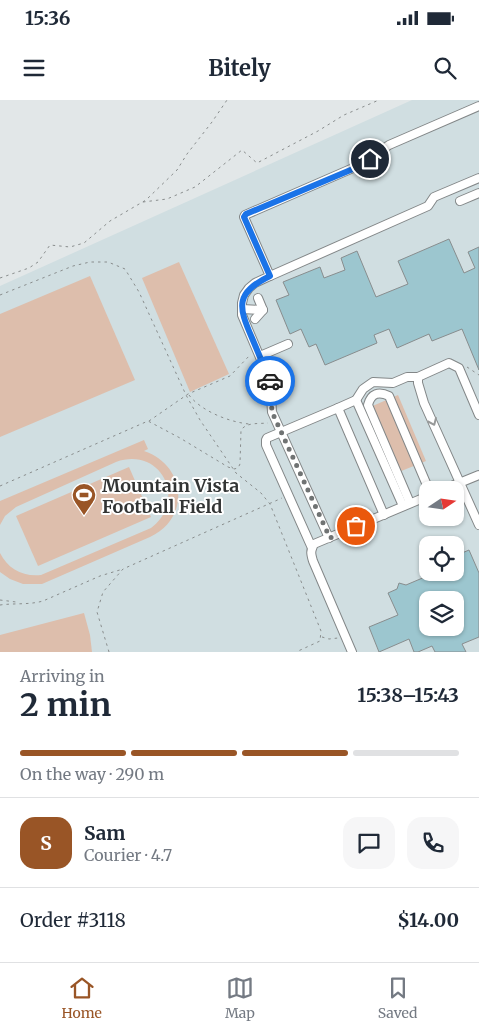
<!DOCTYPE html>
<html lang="en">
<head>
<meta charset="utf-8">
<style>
  body { margin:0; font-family:Merriweather,serif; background:#f6f6f7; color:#1f2937; height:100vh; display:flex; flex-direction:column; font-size:19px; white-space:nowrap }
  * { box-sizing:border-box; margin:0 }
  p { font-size:16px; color:#747a83 }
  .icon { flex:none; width:28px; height:28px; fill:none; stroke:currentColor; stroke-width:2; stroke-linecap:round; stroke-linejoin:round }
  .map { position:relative; height:552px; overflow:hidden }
  .details { display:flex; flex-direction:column; background:#fff; flex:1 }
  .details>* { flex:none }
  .needle { width:32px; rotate:77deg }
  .buttons { position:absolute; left:419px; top:381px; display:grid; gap:10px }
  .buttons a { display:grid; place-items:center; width:45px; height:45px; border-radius:10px; background:#fff; box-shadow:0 1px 4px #0004; font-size:25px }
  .pin { position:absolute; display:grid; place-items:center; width:42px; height:42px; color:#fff; margin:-21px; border:2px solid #fff; border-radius:50%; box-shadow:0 1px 5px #0007 }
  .courier { position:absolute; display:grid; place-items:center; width:50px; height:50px; margin:-25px; border:4px solid #1a73e8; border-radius:50%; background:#fff; color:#222; box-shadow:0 1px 6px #0007 }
  .summary em { font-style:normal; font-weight:700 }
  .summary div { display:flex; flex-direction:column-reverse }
  .summary { display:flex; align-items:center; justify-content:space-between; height:85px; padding:0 20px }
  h1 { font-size:32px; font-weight:700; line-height:38px }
  .bar { display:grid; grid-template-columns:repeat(4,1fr); gap:8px 5px; align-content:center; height:60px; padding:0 20px }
  .bar i { height:6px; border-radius:4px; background:#e0e1e3 }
  .bar .active { background:#995526 }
  .bar p { grid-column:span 4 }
  .line { display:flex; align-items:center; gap:12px; padding:0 20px; border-top:1px solid #e0e1e3 }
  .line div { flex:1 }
  .round { display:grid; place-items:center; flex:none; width:52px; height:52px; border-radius:15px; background:#f6f6f7 }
  .status { display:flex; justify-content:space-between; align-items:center; height:35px; padding:0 25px; background:#fff; direction:ltr }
  .status svg { height:14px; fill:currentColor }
  header { display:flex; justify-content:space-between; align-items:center; height:65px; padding:0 20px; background:#fff; font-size:22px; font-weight:700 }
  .tabs { display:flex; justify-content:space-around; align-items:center; height:70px; border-top:1px solid #e0e1e3; background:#fff; font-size:14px; color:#747a83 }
  .tabs a { display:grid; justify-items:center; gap:2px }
  .tabs .active { color:#995526 }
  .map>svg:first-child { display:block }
</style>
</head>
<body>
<div class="status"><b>15:36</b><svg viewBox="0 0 49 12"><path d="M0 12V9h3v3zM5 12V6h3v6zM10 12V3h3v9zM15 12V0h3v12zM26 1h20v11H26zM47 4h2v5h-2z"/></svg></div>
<header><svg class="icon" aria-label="menu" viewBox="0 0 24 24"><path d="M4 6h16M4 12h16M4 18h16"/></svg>Bitely<svg class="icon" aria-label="search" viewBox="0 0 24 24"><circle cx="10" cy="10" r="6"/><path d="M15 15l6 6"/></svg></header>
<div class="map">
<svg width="479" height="552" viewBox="0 0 479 552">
  <rect width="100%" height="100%" fill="#e2e7e8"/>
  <!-- built -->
  <path fill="#d0dee1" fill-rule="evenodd" d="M412,0H479V552H0V186ZM428,390H455V418H428ZM428,445H455V472H428ZM428,500H455V528H428Z"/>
  <!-- green -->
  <g fill="#ddbeac">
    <polygon points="179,162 229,274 190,292 142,178"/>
    <polygon points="90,176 135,280 0,337 0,214"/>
    <polygon points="398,295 426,361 389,376 361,311"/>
    <path d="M144,340L148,349L144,351C186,365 191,418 150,437L42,484H23L10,479L0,472V453C8,469 23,477 41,475L151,428C188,400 161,346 116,362L16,407L5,416L0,425V401Z"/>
    <polygon points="129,367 151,417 38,466 16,416"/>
    <polygon points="84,513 90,535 92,552 0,552 0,535"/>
  </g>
  <!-- building -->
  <g fill="#9cc6cf" stroke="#888d8e" fill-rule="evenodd">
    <polygon points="449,139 464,173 475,168 468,152 479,147 479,270 462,229 432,241 429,234 397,248 389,229 374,235 377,243 325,265 316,244 309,247 301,229 290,234 276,200 289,195 283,182 320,167 324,178 345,170 341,158 357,151 376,197 408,184 398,161"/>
    <path d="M469,450L479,473V537L462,544L466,552H435L432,546L418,552H414L409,539L379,552L369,527L398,515L388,493L397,489L399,483L406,485L432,474L431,472H455V456ZM428,500H455V528H428Z"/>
  </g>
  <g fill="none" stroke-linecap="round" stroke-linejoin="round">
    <!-- minor casing -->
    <g stroke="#838788" stroke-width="10">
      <g id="minor">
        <polyline points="460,101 479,93"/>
        <polyline points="270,176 428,106 434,97 479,78"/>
        <polyline points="242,209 263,210"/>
        <polyline points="255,219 263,210 258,198"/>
        <polyline points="260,256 288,244"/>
        <polyline points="418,277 418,283 424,303 479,425"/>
        <polyline points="356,300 403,406"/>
        <polyline points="338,308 356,300 363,289 373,282 393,283 407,277 418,277 449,263 459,268 479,315"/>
        <polyline points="442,390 479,375"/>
        <path d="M410,403L368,305C371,293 379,291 389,296L429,390"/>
        <polyline points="329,438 272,312 270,281 242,215 242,203 244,195 249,188 255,183 270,176 244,117 245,115 360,65 389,45 479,6"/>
        <polyline points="312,448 266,345 266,340 267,338 338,308 384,415"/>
        <path d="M352,552L313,461C311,454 310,451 314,444L428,396"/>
      </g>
    </g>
    <!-- path -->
    <g stroke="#898d8d" stroke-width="1" stroke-dasharray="2.5 4" stroke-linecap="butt">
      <polyline points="143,102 167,99 195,87 242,50 257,63 318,31 344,15 379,0"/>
      <polyline points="0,178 29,168 38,162 50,145 70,147 84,143 110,121 146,100 177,70 187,54 212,22 227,0"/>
      <polyline points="0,195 73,166 90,162 108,162 125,169 139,192 186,295 200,320 236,373 261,393 270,404 321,531 320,541 296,552"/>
      <polyline points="467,267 479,275"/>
      <path d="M189,295C201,311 229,322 249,324"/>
      <polyline points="149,321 188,294 230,276 251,254"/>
      <path d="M0,386L148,321L180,338L228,367L234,369L238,368L240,364L241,330C247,322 258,324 268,323"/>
      <polyline points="0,500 16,502"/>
      <path d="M0,505C14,503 29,505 43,501L100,476L123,469"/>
      <polyline points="322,537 329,539 338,538"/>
      <polyline points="109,552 97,512 103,492 123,469 282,398"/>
    </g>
    <!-- minor -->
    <use href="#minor" stroke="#fff" stroke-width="8"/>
  </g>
  <!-- one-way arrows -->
  <defs><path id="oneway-chevron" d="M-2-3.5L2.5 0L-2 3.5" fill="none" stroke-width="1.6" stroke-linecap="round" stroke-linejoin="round" transform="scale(1.25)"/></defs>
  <use stroke="#989a9a" href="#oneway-chevron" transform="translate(433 322) rotate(66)"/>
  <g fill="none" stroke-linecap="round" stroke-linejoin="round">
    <!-- done -->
    <polyline stroke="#707373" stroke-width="5" stroke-dasharray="0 9" points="270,281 272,312 330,438 356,426"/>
    <!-- route -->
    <path stroke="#1a73e8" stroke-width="6" d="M270,281C264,267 258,252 252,238C238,206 235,193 270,176L244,117L246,114L360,66L370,59"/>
  </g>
  <!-- icons -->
  <defs>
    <g id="stadium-pin" transform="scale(1.25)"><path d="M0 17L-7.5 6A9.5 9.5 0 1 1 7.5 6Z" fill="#995526" stroke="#fff"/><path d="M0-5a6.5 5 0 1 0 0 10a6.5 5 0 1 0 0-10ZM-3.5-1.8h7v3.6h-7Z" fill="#fff"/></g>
  </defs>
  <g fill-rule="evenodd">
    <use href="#stadium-pin" x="84" y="395"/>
  </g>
  <g text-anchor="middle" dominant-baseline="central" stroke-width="4" stroke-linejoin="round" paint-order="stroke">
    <!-- poi labels -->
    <g font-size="18" font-weight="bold" fill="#323434" stroke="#fff" text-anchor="start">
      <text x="102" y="385">Mountain Vista<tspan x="102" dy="21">Football Field</tspan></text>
    </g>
  </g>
</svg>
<div class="buttons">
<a><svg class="needle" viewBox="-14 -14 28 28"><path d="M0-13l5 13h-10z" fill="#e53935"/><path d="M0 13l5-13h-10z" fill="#747a83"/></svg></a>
<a><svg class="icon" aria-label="locate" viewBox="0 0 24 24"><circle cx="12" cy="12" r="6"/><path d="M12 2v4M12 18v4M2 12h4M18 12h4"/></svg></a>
<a><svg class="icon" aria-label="layers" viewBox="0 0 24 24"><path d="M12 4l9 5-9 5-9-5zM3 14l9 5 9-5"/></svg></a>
</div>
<div class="pin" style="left:356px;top:426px;background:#ea580c"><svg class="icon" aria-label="bag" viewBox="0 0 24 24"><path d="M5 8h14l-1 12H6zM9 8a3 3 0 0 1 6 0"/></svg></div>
<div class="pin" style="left:370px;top:59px;background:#1f2937"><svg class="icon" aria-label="home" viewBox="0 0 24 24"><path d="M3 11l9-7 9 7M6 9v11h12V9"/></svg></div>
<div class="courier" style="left:270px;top:281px"><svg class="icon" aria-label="car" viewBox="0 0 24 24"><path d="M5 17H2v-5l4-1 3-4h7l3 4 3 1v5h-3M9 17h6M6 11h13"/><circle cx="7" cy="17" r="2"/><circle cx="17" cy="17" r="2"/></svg></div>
</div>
<section class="details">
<div class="summary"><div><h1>2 min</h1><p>Arriving in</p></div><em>15:38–15:43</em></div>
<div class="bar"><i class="active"></i><i class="active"></i><i class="active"></i><i></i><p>On the way · 290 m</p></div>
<div class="line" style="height:90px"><b class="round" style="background:#995526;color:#fff">S</b><div><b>Sam</b><p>Courier · 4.7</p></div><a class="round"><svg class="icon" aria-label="chat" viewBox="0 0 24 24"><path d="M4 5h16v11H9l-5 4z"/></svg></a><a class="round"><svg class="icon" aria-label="phone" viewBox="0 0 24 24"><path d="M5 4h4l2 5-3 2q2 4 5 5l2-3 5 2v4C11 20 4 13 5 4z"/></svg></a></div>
<div class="line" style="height:65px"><div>Order #3118</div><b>$14.00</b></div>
</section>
<nav class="tabs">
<a class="active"><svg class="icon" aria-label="home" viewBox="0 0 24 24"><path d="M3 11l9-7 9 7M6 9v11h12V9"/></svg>Home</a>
<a><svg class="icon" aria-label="map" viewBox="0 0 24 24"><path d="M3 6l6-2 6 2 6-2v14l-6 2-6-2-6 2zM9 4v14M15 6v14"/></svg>Map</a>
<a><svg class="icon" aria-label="saved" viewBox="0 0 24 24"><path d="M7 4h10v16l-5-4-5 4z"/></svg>Saved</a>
</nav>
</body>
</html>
